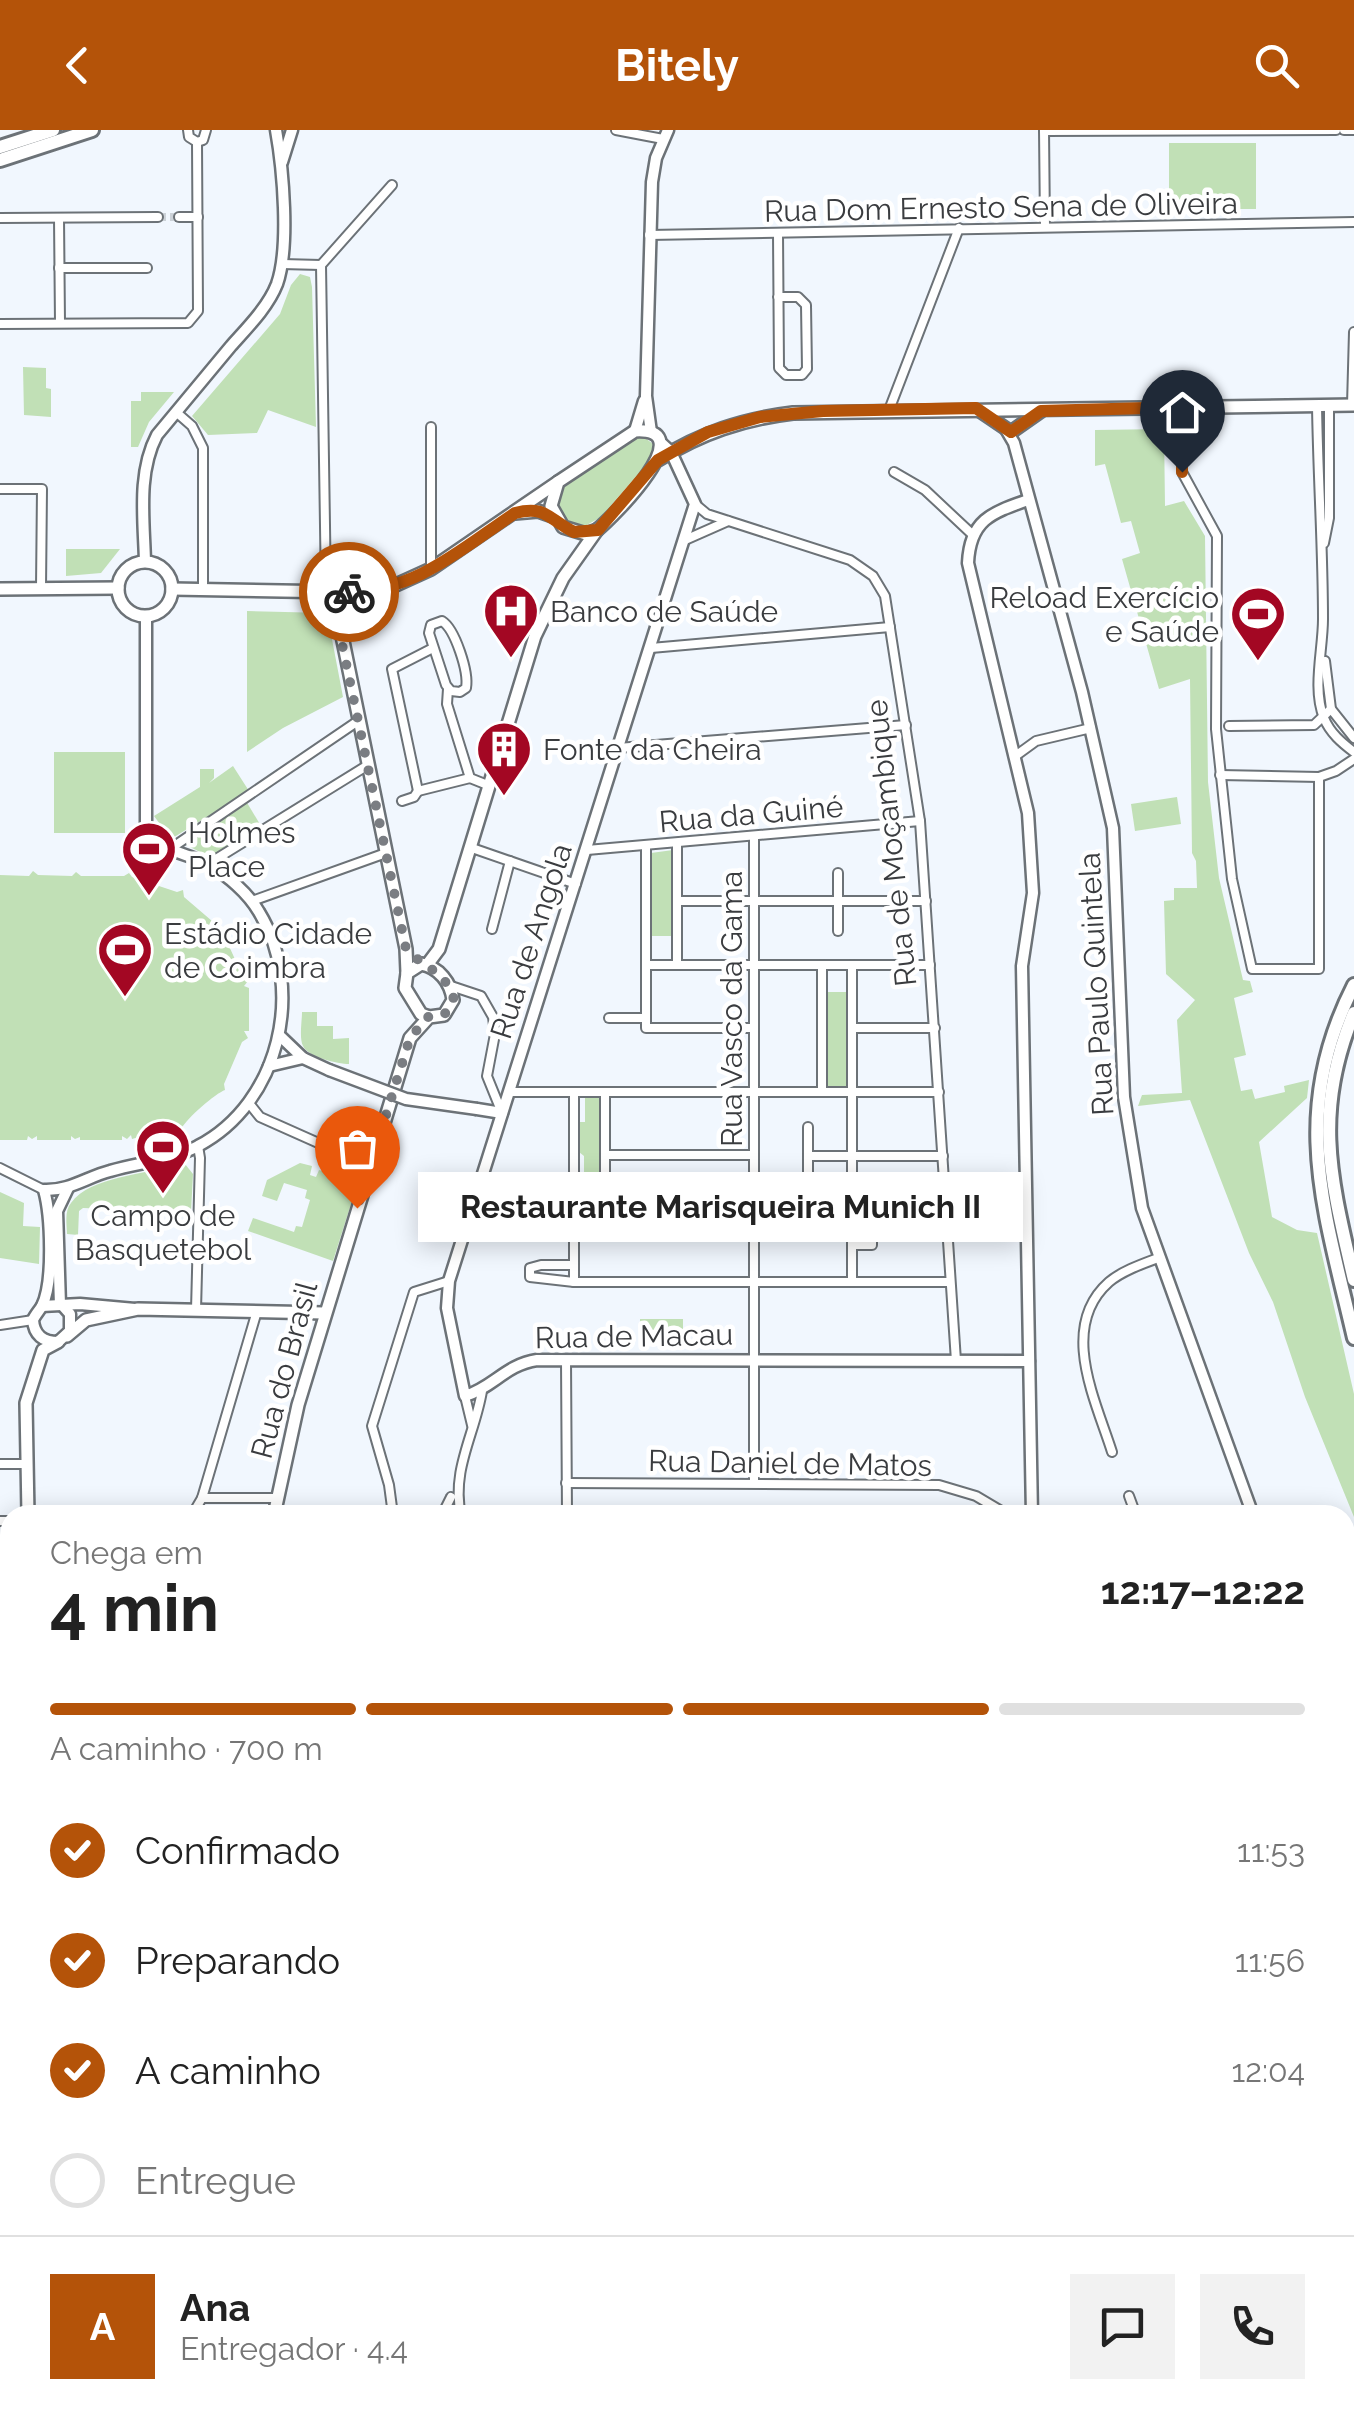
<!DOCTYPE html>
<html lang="pt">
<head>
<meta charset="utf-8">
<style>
  body { margin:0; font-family:Raleway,sans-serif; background:#f2f2f2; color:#222; height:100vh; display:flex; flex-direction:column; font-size:38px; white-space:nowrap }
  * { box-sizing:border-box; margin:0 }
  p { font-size:32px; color:#767676 }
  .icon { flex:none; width:55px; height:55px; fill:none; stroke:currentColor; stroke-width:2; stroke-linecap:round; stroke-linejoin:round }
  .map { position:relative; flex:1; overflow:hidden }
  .panel { position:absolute; left:0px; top:1375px; width:1355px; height:932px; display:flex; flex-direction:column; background:#fff; border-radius:30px 30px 0 0; box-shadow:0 5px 25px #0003 }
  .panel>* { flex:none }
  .pin { position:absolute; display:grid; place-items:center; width:85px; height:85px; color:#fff; margin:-102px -42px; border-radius:50% 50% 50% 0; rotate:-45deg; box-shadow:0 0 10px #0007 }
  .pin .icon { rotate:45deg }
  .courier { position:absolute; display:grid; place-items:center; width:100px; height:100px; margin:-50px; border:8px solid #b45309; border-radius:50%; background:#fff; color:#222; box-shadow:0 2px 12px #0007 }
  .bubble { position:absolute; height:70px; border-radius:0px; background:#fff; box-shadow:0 5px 25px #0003; font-size:32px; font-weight:700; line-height:70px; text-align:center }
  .summary em { font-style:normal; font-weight:700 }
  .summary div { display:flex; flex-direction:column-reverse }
  .summary { display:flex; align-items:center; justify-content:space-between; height:170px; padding:0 50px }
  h1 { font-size:65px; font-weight:700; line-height:75px }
  .bar { display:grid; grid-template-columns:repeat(4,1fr); gap:15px 10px; align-content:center; height:120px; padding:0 50px }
  .bar i { height:12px; border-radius:8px; background:#e0e0e0 }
  .bar .active { background:#b45309 }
  .bar p { grid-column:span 4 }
  .line { display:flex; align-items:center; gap:25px; padding:0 50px; border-top:2px solid #e0e0e0 }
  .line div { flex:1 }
  .round { display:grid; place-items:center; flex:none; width:105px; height:105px; border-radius:0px; background:#f2f2f2 }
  ol { padding:0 50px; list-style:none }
  li { display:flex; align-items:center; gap:30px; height:110px }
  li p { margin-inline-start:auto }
  li .icon { padding:10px; border-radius:50%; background:#b45309; color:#fff; stroke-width:4 }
  li:last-child { color:#767676 }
  li i { width:55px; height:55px; border:5px solid #e0e0e0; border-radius:50% }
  header { display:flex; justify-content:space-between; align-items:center; height:130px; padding:0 50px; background:#b45309; color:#fff; font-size:45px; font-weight:700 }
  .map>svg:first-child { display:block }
</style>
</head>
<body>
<header><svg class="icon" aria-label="back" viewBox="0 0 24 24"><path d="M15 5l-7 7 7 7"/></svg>Bitely<svg class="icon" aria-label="search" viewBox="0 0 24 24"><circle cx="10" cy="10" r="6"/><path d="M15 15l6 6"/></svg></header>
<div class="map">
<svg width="1354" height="2306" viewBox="0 0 1354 2306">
  <rect width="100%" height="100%" fill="#f1f7fe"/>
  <!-- green -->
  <g fill="#c1e0b6">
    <rect x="1169" y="13" width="87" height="66"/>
    <polygon points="300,144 310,147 312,157 316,297 268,280 257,303 208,305 192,286 280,184 291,155"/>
    <polygon points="23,237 46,238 46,258 51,259 51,287 24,285"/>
    <polygon points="141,262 174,262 149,292 138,317 131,317 131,271 141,271"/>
    <polygon points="1164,299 1165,376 1184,371 1205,406 1208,652 1219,748 1243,850 1250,851 1253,862 1234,868 1246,925 1234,928 1241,961 1252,959 1255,969 1285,962 1284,956 1309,950 1307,968 1259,1012 1272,1087 1297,1100 1317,1103 1354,1264 1354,1387 1305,1267 1273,1172 1249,1123 1190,970 1138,976 1142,965 1182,963 1177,890 1195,870 1166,844 1164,771 1174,770 1174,758 1197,758 1196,731 1192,723 1190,549 1159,559 1122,429 1140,423 1131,391 1121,393 1105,334 1095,336 1095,300"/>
    <polygon points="644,307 653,314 651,329 601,387 585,396 567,391 558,374 563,356 634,308"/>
    <polygon points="66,419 120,419 101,443 66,446"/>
    <polygon points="247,481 326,483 328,492 325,495 327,503 331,504 343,567 283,598 247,622"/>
    <rect x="54" y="622" width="71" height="81"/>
    <polygon points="233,636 249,661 171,709 154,686 200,657 200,639 214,639 214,648 209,653"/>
    <polygon points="1177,667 1181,694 1135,701 1131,674"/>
    <polygon points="246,671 261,696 212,728 184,714"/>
    <polygon points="673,720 673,806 650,806 651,723"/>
    <path d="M33,741L38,745L72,746L76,742L81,746H124L129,743L132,747L177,762L183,760L184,767L219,797L225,798L224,805L243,847L248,851L244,856L249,858V901H244L248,908L242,912L224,954L225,960C216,963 186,989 182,998L175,996L132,1009L131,1005L127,1009L122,1006V1010H80V1007L75,1009L71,1006V1010H37V1006L32,1009L28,1006L27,1010H0V745L29,746Z"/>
    <polygon points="825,862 848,862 847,958 824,957"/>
    <path d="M302,882H317V896H333V909L349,908V934C338,934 308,927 303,916C299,908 302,891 302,882Z"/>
    <polygon points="585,966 599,966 600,1072 584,1072 584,1026 579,1022 578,992 585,992"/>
    <polygon points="300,1033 312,1036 310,1045 316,1047 319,1040 358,1052 333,1131 248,1101 253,1088 294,1102 296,1096 302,1097 310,1070 305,1068 307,1060 284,1053 277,1071 262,1066 267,1050"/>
    <path d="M176,1034H185L193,1044L191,1082L83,1078L79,1081L78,1105L67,1104C67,1095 64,1081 71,1073C90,1046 147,1045 176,1034Z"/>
    <polygon points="0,1062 24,1073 23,1096 40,1097 39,1134 0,1128"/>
    <rect x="640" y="1189" width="43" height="26"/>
    <polygon points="0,1808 10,1845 10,1932 0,1937"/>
  </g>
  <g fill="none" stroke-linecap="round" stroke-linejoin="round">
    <!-- stream -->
    <polyline stroke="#8caceb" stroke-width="2.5" points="1007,2298 1008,2306"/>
    <!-- minor-tunnel -->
    <polyline stroke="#ccd2d8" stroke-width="8" stroke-dasharray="8 4" stroke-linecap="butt" points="158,87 179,87"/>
    <!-- minor casing -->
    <g stroke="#6c7277" stroke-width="12">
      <g id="minor">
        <polyline points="188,0 189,7 197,12 203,10 206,0"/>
        <polyline points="616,0 663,9"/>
        <polyline points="1044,0 1045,96"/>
        <polyline points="1344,0 1354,0"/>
        <polyline points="1044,1 1336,0"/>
        <polyline points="179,87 198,87"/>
        <polyline points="0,88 158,87"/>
        <polyline points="59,88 60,193"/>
        <polyline points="778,103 779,238 786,245 802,245 807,239 806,175 798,167 778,167"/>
        <polyline points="649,105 1354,92"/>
        <polyline points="282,134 321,135 392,55"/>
        <polyline points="321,135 326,461"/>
        <polyline points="59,138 147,138"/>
        <polyline points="0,194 188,193 198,181 197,12"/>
        <path d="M1317,275C1318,347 1323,418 1323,489C1323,520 1312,559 1324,588C1330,603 1342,613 1354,622"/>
        <polyline points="1352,275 1354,202"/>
        <polyline points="1182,277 1182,342 1217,406 1216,599 1232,749 1252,839 1319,839 1319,647"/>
        <polyline points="889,280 959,98"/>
        <polyline points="176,282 192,296 203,318 203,460"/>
        <polyline points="431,297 431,439"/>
        <polyline points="894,342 925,360 973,405"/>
        <polyline points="0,359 42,359 41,458"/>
        <polyline points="695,374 707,384 850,430 873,446 885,466 920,691 956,1231"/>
        <polyline points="685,410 728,391"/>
        <polyline points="1324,413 1329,388 1329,275"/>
        <path d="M442,491C455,499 469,542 466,558L460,562L451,561L446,555L429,503L431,495Z"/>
        <polyline points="433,518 392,539 418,661 470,648"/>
        <polyline points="651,518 890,497"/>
        <polyline points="1325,531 1331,579 1354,608"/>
        <polyline points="448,559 447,574 470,648 490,656"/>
        <polyline points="1229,596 1314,595 1331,579"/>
        <polyline points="618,618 906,595"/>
        <polyline points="1014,627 1036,611 1091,598"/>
        <polyline points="1220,645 1319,647 1336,641 1354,629"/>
        <polyline points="402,671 414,667 418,661"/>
        <polyline points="754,708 754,1353"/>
        <polyline points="677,714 677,835"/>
        <polyline points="646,716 646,898 754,898"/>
        <polyline points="472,718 576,754"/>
        <polyline points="170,719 358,591"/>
        <polyline points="587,720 920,691"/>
        <polyline points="208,734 368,635"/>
        <polyline points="838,743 838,801"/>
        <polyline points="252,771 386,723"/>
        <polyline points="677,771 926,771"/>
        <polyline points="492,799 510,731"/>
        <polyline points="646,835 930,835"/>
        <polyline points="822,835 822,962"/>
        <polyline points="448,855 481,866 493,887 495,904 487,946 502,983"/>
        <polyline points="609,888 646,888"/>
        <polyline points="852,898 935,898"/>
        <polyline points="509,962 939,962"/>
        <polyline points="574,962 574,1089 605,1089 605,962"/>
        <polyline points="248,972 260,987 370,1036"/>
        <polyline points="808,997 808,1055"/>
        <polyline points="605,1025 754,1025"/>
        <polyline points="808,1026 943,1026"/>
        <polyline points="0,1038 44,1060"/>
        <polyline points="852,1063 872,1063 872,1115 852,1115"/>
        <polyline points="574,1089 574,1152"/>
        <polyline points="605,1089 852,1089"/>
        <polyline points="574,1135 541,1135 530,1138 530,1147 574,1152 950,1152"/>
        <polyline points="852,1152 852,835"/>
        <polyline points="196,1180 200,1028 198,1016"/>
        <polyline points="0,1195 33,1190"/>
        <polyline points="566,1230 567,1385"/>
        <polyline points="465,1266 472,1295"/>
        <path d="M1112,1322C1096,1271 1058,1197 1109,1152C1122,1141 1142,1134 1158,1128"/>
        <polyline points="0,1334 27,1334"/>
        <polyline points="566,1353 939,1355 976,1366 1008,1385"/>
        <polyline points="1129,1366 1136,1385"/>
        <polyline points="202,1368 276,1368"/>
        <polyline points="192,1385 202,1368 257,1181"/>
        <polyline points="393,1385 389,1355 372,1296 414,1162 449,1151"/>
        <polyline points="442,1385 451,1367"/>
        <path d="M461,1385C451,1340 475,1304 482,1261"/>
        <polyline points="0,1391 10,1391"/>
        <polyline points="0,1762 10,1758"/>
        <polyline points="1345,2182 1354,2193"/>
        <polyline points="0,2201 10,2218"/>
        <polyline points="1345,2278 1354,2292"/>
        <polyline points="58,2298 58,2306"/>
        <polyline points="326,2298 340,2306"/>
        <polyline points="698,2298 700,2306"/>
        <polyline points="1214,2298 1226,2306"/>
        <polyline points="1298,2298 1310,2306"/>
        <polyline points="1202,2306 1203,2298"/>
      </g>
    </g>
    <!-- tertiary casing -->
    <g stroke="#6c7277" stroke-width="15">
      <g id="tertiary">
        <polyline points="282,32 292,0"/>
        <polyline points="635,301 644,271"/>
        <polyline points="1007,301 1014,313 1082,562 1113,698 1124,967 1142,1078 1253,1385"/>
        <polyline points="651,302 646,266 652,52 656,28 668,0"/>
        <path d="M660,312L671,322L695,374L449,1151L447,1178L465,1266C494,1257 505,1235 537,1230L1029,1231"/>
        <path d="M1028,370C991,383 970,390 968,433L1028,683L1033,763L1022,836L1032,1385"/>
        <path d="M145,432C144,390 137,343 157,305C182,275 207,245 231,216C248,197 268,177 277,154C290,117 283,39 276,0"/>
        <polyline points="279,905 303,928 329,940"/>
        <polyline points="269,936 303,928"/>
        <polyline points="477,979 502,983"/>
        <polyline points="60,1175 57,1081 68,1058"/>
        <path d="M62,1175L70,1184V1201L58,1212C43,1212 34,1205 33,1190C35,1185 39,1181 42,1176C54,1152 51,1085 44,1060C69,1061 87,1047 110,1041C139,1032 171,1031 198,1016C280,973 306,859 259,782C248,763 228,746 209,735C187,722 158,723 146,696V486"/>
        <polyline points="42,1176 80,1174 135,1179"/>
        <polyline points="1345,1520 1354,1515"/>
        <polyline points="1345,1959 1354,1975"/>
      </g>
    </g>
    <!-- secondary casing -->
    <g stroke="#6c7277" stroke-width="16">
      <g id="secondary">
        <polyline points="980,281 1011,302 1041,281"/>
        <path d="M635,301C703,297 614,386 597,400L586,404L563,397L551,376L558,352Z"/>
        <path d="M658,330C701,303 743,289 793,283L1354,275"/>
        <polyline points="515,383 538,381 555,387"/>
        <circle cx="145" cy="459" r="27"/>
        <polyline points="0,459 118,458"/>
        <polyline points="172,459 338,462 387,459 431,439 558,352"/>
        <polyline points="333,462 406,819 407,843"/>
        <polyline points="427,835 439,819 535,506 563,448 597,400"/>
        <polyline points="67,1206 86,1190 138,1179 324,1183"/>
        <polyline points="28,1385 26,1273 43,1220 58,1212"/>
        <path d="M274,1385L298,1275L410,908L429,887L444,885L453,870C451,853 439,837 421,834L407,843L405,858L421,884L429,887"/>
        <polyline points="0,1610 10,1619"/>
        <polyline points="0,2293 10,2291"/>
        <polyline points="533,2298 538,2306"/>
        <polyline points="2,2306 43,2298"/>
      </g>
    </g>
    <!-- primary casing -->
    <g stroke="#6c7277" stroke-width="18">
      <g id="primary">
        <polyline points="0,17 53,0"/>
        <polyline points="0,30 92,0"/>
        <path d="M1354,855C1289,982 1324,1078 1354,1208"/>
        <path d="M1354,883C1312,983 1331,1050 1354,1150"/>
      </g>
    </g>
    <!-- minor -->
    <use href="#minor" stroke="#fff" stroke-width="8"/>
    <!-- tertiary -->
    <use href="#tertiary" stroke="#fff" stroke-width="10"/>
    <!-- secondary -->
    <use href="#secondary" stroke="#fff" stroke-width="11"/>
    <!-- primary -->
    <use href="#primary" stroke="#fff" stroke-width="12"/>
    <!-- tertiary-bridge casing -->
    <g stroke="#6c7277" stroke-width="15" stroke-linecap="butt">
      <polyline id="tertiary-bridge" points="329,940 406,969 477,979"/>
    </g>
    <!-- tertiary-bridge -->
    <use href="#tertiary-bridge" stroke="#fff" stroke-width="10"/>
  </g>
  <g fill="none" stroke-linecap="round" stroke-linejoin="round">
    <!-- done -->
    <path stroke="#7a7d82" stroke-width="10" stroke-dasharray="0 18" d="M349,462H333L334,476L406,819C424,838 447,842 454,870L444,885L428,887L410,908L357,1078"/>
    <!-- route -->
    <path stroke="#b45309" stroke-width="12" d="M349,462C416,461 461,419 515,383C547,375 549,390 574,402L598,400L658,330L708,302L760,287L823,281L976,278L1011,302L1041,281L1182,277V342"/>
  </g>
  <!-- icons -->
  <defs>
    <g id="hospital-pin" transform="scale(2.875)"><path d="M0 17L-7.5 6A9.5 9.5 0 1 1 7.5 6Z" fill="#a30723" stroke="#fff"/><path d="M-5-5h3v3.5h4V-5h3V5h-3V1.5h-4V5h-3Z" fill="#fff"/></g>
    <g id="stadium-pin" transform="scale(2.875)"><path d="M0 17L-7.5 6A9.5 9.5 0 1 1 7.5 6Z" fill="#a30723" stroke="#fff"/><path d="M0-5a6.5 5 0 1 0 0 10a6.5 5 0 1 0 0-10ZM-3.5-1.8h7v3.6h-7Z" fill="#fff"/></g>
    <g id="building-pin" transform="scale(2.875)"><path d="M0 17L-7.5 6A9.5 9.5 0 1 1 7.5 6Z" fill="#a30723" stroke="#fff"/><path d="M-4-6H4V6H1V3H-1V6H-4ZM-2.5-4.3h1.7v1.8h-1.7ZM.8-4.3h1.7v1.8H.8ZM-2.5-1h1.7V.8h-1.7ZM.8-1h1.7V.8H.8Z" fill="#fff"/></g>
  </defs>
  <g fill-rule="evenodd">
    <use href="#hospital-pin" x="511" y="481"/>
    <use href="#stadium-pin" x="1258" y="484"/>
    <use href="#building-pin" x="504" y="619"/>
    <use href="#stadium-pin" x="149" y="719"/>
    <use href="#stadium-pin" x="125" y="820"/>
    <use href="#stadium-pin" x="163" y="1017"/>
  </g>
  <g text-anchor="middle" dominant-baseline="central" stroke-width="9" stroke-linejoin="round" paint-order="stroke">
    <!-- street labels -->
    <g font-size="30" fill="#3a3c3f" stroke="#fff">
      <text transform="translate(1001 77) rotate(-1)">Rua Dom Ernesto Sena de Oliveira</text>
      <text transform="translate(751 684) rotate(-5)">Rua da Guiné</text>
      <text transform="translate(891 713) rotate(-96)">Rua de Moçambique</text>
      <text transform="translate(531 811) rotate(-72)">Rua de Angola</text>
      <text transform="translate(1096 854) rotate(-93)">Rua Paulo Quintela</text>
      <text transform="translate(731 879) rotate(-90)">Rua Vasco da Gama</text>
      <text transform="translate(634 1206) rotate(-1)">Rua de Macau</text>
      <text transform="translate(284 1240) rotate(-75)">Rua do Brasil</text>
      <text transform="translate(790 1333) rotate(1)">Rua Daniel de Matos</text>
    </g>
    <!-- poi labels -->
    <g font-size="30" fill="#3a3c3f" stroke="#fff" text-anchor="start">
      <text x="1219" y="467" text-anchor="end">Reload Exercício<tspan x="1219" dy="34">e Saúde</tspan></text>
      <text x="550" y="481">Banco de Saúde</text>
      <text x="543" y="619">Fonte da Cheira</text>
      <text x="188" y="702">Holmes<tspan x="188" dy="34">Place</tspan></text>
      <text x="164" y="803">Estádio Cidade<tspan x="164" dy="34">de Coimbra</tspan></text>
      <text x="163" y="1085" text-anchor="middle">Campo de<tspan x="163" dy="34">Basquetebol</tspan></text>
    </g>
  </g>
</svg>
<div class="pin" style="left:357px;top:1078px;background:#ea580c"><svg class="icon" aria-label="bag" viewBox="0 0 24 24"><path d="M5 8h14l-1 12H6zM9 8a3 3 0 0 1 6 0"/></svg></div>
<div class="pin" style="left:1182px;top:342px;background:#1f2937"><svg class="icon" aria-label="home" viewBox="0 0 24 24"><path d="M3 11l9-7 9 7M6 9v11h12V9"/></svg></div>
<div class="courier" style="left:349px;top:462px"><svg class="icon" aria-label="bike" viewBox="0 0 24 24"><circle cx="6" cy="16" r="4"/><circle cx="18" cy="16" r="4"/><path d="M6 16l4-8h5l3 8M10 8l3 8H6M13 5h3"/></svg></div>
<div class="bubble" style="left:418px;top:1042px;width:605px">Restaurante Marisqueira Munich II</div>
<section class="panel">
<div class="summary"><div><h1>4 min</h1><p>Chega em</p></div><em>12:17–12:22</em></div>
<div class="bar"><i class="active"></i><i class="active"></i><i class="active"></i><i></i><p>A caminho · 700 m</p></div>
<ol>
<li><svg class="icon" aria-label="check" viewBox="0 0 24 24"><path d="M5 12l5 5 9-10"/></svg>Confirmado<p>11:53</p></li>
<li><svg class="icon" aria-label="check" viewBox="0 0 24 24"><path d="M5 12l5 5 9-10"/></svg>Preparando<p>11:56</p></li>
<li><svg class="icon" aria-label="check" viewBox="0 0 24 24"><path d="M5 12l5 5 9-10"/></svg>A caminho<p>12:04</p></li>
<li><i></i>Entregue</li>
</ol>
<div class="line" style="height:180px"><b class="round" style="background:#b45309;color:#fff">A</b><div><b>Ana</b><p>Entregador · 4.4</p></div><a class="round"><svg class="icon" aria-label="chat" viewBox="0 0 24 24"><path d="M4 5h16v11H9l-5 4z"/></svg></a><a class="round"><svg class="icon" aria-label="phone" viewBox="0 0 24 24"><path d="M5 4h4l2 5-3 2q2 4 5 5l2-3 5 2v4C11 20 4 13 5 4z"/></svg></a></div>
</section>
</div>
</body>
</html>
